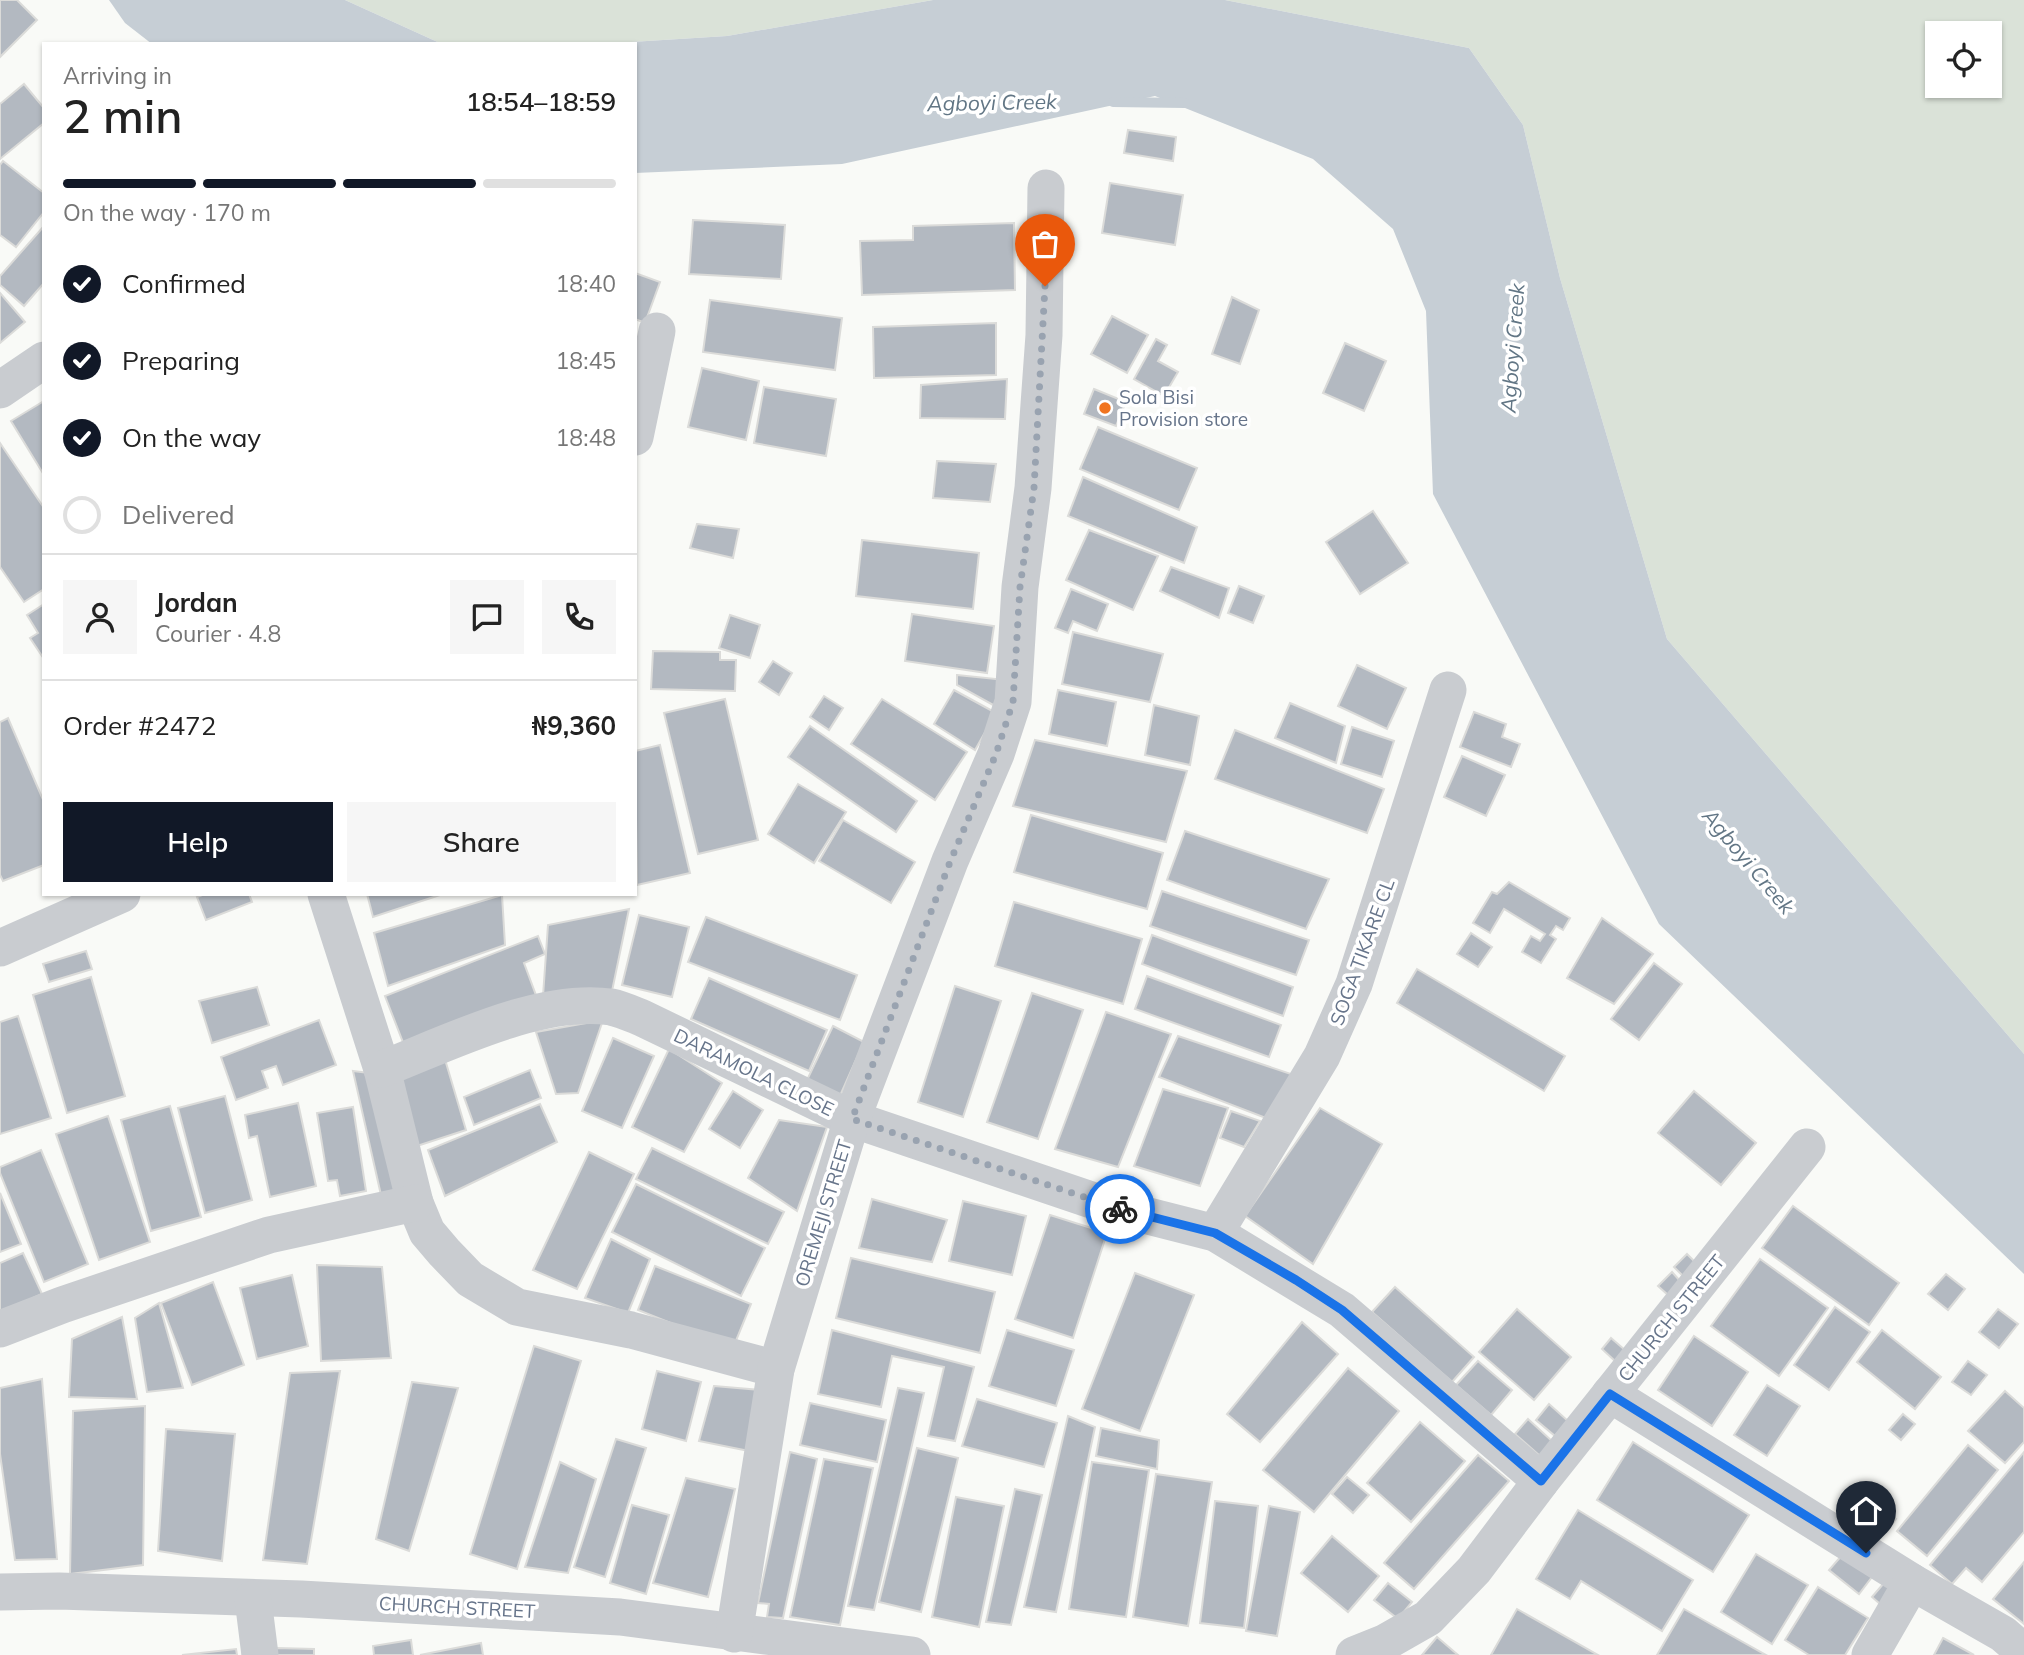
<!DOCTYPE html>
<html lang="en">
<head>
<meta charset="utf-8">
<style>
  body { margin:0; font-family:Mulish,sans-serif; background:#f6f6f6; color:#222; height:100vh; display:flex; flex-direction:column; font-size:26px; white-space:nowrap }
  * { box-sizing:border-box; margin:0 }
  p { font-size:23px; color:#767676 }
  .icon { flex:none; width:38px; height:38px; fill:none; stroke:currentColor; stroke-width:2; stroke-linecap:round; stroke-linejoin:round }
  .map { position:relative; flex:1; overflow:hidden }
  .drawer { position:absolute; left:42px; top:42px; width:595px; height:854px; display:flex; flex-direction:column; background:#fff; border-radius:0px; box-shadow:0 2px 5px #0004 }
  .drawer>* { flex:none }
  .fabs { position:absolute; left:1925px; top:21px; display:grid; gap:14px }
  .fabs a { display:grid; place-items:center; width:77px; height:77px; border-radius:0px; background:#fff; box-shadow:0 2px 5px #0004; font-size:35px }
  .pin { position:absolute; display:grid; place-items:center; width:60px; height:60px; color:#fff; margin:-72px -30px; border-radius:50% 50% 50% 0; rotate:-45deg; box-shadow:0 0 7px #0007 }
  .pin .icon { rotate:45deg }
  .courier { position:absolute; display:grid; place-items:center; width:70px; height:70px; margin:-35px; border:5px solid #1a73e8; border-radius:50%; background:#fff; color:#222; box-shadow:0 2px 9px #0007 }
  .summary em { font-style:normal; font-weight:600 }
  .summary div { display:flex; flex-direction:column-reverse }
  .summary { display:flex; align-items:center; justify-content:space-between; height:119px; padding:0 21px }
  h1 { font-size:46px; font-weight:600; line-height:52px }
  .bar { display:grid; grid-template-columns:repeat(4,1fr); gap:10px 7px; align-content:center; height:84px; padding:0 21px }
  .bar i { height:9px; border-radius:5px; background:#e0e0e0 }
  .bar .current { background:#111827 }
  .bar p { grid-column:span 4 }
  .line { display:flex; align-items:center; gap:18px; padding:0 21px; border-top:2px solid #e0e0e0 }
  .line div { flex:1 }
  .round { display:grid; place-items:center; flex:none; width:74px; height:74px; border-radius:0px; background:#f6f6f6 }
  ol { padding:0 21px; list-style:none }
  li { display:flex; align-items:center; gap:21px; height:77px }
  li p { margin-inline-start:auto }
  li .icon { padding:7px; border-radius:50%; background:#111827; color:#fff; stroke-width:4 }
  li:last-child { color:#767676 }
  li i { width:38px; height:38px; border:4px solid #e0e0e0; border-radius:50% }
  .button { display:flex; gap:14px; margin-top:auto; padding:14px 21px }
  .button a { flex:1; height:80px; border-radius:0px; background:#111827; color:#fff; font-size:28px; font-weight:600; line-height:80px; text-align:center }
  .button a+a { background:#f6f6f6; color:#222 }
  .map>svg:first-child { display:block }
</style>
</head>
<body>
<div class="map">
<svg width="2024" height="1655" viewBox="0 0 2024 1655">
  <rect width="100%" height="100%" fill="#f9faf7"/>
  <!-- green -->
  <g fill="#dae2d8" fill-rule="evenodd">
    <polygon points="345,0 933,0 727,36 599,44 442,44"/>
    <path d="M1225,0H2024V1054L1667,639L1560,278L1523,125L1469,48ZM1937,33H1990V86H1937Z"/>
  </g>
  <!-- water -->
  <g fill="#c6ced5">
    <polygon points="109,0 345,0 442,44 152,44 125,23"/>
    <polygon points="933,0 1225,0 1469,48 1523,125 1560,278 1667,639 2024,1054 2024,1274 1659,924 1433,494 1426,311 1393,229 1313,159 1155,96 842,164 635,173 635,44 599,44 727,36"/>
  </g>
  <g fill="none" stroke-linecap="round" stroke-linejoin="round">
    <!-- stream -->
    <polyline stroke="#c6ced5" stroke-width="10" points="1113,102 1185,103"/>
  </g>
  <!-- building -->
  <g fill="#b3b9c1" stroke="#dbdbd9" stroke-width="2">
    <polygon points="0,0 17,0 37,20 0,57"/>
    <polygon points="24,84 44,108 44,123 0,159 0,104"/>
    <polygon points="1128,130 1176,137 1173,161 1124,153"/>
    <polygon points="3,161 44,193 44,212 16,247 0,235 0,165"/>
    <polygon points="1110,183 1183,195 1175,245 1102,233"/>
    <polygon points="693,220 785,225 781,279 689,274"/>
    <polygon points="1014,223 1015,290 862,295 860,241 913,240 913,226"/>
    <polygon points="44,226 44,283 24,306 0,285 0,276"/>
    <polygon points="635,273 660,282 645,323 635,319"/>
    <polygon points="0,293 25,322 0,343"/>
    <polygon points="1232,297 1259,310 1240,364 1212,354"/>
    <polygon points="710,300 842,318 835,370 703,352"/>
    <polygon points="1112,316 1148,335 1127,373 1091,354"/>
    <polygon points="996,323 996,375 874,378 873,327"/>
    <polygon points="1156,339 1167,345 1158,361 1178,372 1164,396 1134,379"/>
    <polygon points="1345,343 1386,361 1364,411 1323,393"/>
    <polygon points="702,368 759,381 746,440 688,427"/>
    <polygon points="1007,379 1005,419 920,418 921,385"/>
    <polygon points="764,387 836,399 826,456 754,443"/>
    <polygon points="1094,389 1126,402 1116,426 1084,414"/>
    <polygon points="44,401 44,475 11,421"/>
    <polygon points="1098,427 1197,468 1179,510 1080,469"/>
    <polygon points="0,443 44,508 44,589 24,602 0,567"/>
    <polygon points="937,461 996,464 990,502 933,498"/>
    <polygon points="1083,477 1197,527 1184,563 1068,516"/>
    <polygon points="1373,511 1408,563 1360,594 1326,542"/>
    <polygon points="697,524 739,529 733,558 690,548"/>
    <polygon points="1089,530 1158,556 1133,610 1066,580"/>
    <polygon points="862,540 979,553 973,609 856,596"/>
    <polygon points="1171,567 1229,588 1219,618 1160,591"/>
    <polygon points="1239,586 1264,596 1253,623 1228,613"/>
    <polygon points="1071,589 1108,604 1097,631 1073,621 1068,633 1055,628"/>
    <polygon points="44,604 44,659 30,638 38,633 27,615"/>
    <polygon points="912,614 994,626 987,673 905,661"/>
    <polygon points="730,615 760,625 750,658 719,648"/>
    <polygon points="1073,632 1163,654 1150,702 1062,684"/>
    <polygon points="653,651 720,652 720,660 736,660 735,691 651,689"/>
    <polygon points="773,661 792,673 779,695 759,682"/>
    <polygon points="1357,665 1406,688 1387,729 1338,706"/>
    <polygon points="957,675 1006,680 995,706 957,685"/>
    <polygon points="954,690 996,713 975,750 934,724"/>
    <polygon points="1058,690 1116,702 1107,746 1049,734"/>
    <polygon points="824,696 843,708 829,730 810,717"/>
    <polygon points="725,699 758,840 698,854 664,713"/>
    <polygon points="882,699 967,752 935,800 851,744"/>
    <polygon points="1290,703 1345,726 1336,763 1275,738"/>
    <polygon points="1154,705 1199,716 1190,765 1145,755"/>
    <polygon points="1474,712 1506,724 1502,737 1520,744 1511,767 1460,747"/>
    <polygon points="8,718 44,802 44,865 3,881 0,875 0,722"/>
    <polygon points="810,726 917,801 896,832 788,757"/>
    <polygon points="1352,727 1394,741 1382,777 1341,764"/>
    <polygon points="1235,730 1384,789 1367,833 1215,779"/>
    <polygon points="1035,740 1187,771 1166,842 1013,806"/>
    <polygon points="660,745 690,873 637,885 635,751"/>
    <polygon points="1462,756 1505,775 1486,816 1444,797"/>
    <polygon points="798,784 846,812 814,863 768,834"/>
    <polygon points="1031,815 1163,853 1147,909 1014,872"/>
    <polygon points="843,820 915,862 891,903 819,861"/>
    <polygon points="1185,831 1329,879 1306,929 1167,880"/>
    <polygon points="1509,882 1570,918 1563,930 1556,926 1550,935 1556,939 1541,963 1522,952 1531,936 1540,941 1545,934 1504,909 1490,933 1473,923 1492,892 1497,894"/>
    <polygon points="1162,891 1309,940 1296,975 1150,926"/>
    <polygon points="205,894 249,894 252,902 206,920 197,897"/>
    <polygon points="367,894 443,894 373,917"/>
    <polygon points="502,895 505,945 388,986 374,933"/>
    <polygon points="1014,902 1142,939 1123,1004 995,966"/>
    <polygon points="629,909 611,996 543,996 548,925"/>
    <polygon points="639,915 689,927 672,997 622,985"/>
    <polygon points="706,917 857,975 840,1020 688,962"/>
    <polygon points="1602,918 1653,954 1614,1004 1567,978"/>
    <polygon points="1471,933 1492,947 1478,967 1457,954"/>
    <polygon points="1152,935 1293,987 1283,1016 1142,964"/>
    <polygon points="538,936 545,954 524,963 537,998 406,1050 385,996"/>
    <polygon points="86,951 92,969 49,982 43,964"/>
    <polygon points="1654,963 1682,984 1639,1040 1611,1019"/>
    <polygon points="1417,969 1565,1056 1544,1091 1397,1003"/>
    <polygon points="1147,976 1281,1025 1269,1057 1135,1009"/>
    <polygon points="91,977 125,1096 67,1113 33,995"/>
    <polygon points="709,978 827,1030 809,1071 691,1019"/>
    <polygon points="955,986 1001,1001 963,1117 918,1102"/>
    <polygon points="257,987 269,1025 212,1043 199,1001"/>
    <polygon points="1032,993 1083,1010 1038,1139 987,1122"/>
    <polygon points="1106,1012 1171,1034 1118,1167 1055,1149"/>
    <polygon points="18,1016 51,1118 0,1134 0,1022"/>
    <polygon points="319,1020 336,1065 283,1085 276,1066 262,1071 268,1088 236,1100 221,1057"/>
    <polygon points="603,1020 578,1093 556,1094 536,1032"/>
    <polygon points="833,1026 864,1042 839,1098 807,1080"/>
    <polygon points="1178,1036 1294,1075 1271,1120 1159,1077"/>
    <polygon points="613,1038 654,1056 622,1128 582,1111"/>
    <polygon points="669,1049 722,1083 684,1152 632,1127"/>
    <polygon points="444,1056 466,1130 417,1146 394,1071"/>
    <polygon points="530,1070 541,1098 474,1125 464,1097"/>
    <polygon points="353,1071 369,1073 400,1192 381,1195"/>
    <polygon points="1163,1089 1228,1108 1200,1186 1134,1166"/>
    <polygon points="733,1091 763,1110 740,1148 709,1129"/>
    <polygon points="1694,1091 1756,1143 1721,1185 1658,1133"/>
    <polygon points="225,1096 252,1200 205,1213 178,1108"/>
    <polygon points="298,1103 316,1186 270,1197 257,1136 249,1138 245,1115"/>
    <polygon points="540,1104 557,1142 445,1196 428,1150"/>
    <polygon points="170,1106 201,1217 151,1231 121,1120"/>
    <polygon points="353,1107 366,1191 340,1196 337,1180 328,1181 317,1113"/>
    <polygon points="1320,1108 1382,1144 1313,1264 1245,1216"/>
    <polygon points="1231,1111 1260,1121 1244,1147 1220,1138"/>
    <polygon points="108,1116 150,1242 99,1260 56,1134"/>
    <polygon points="779,1120 827,1127 797,1211 748,1178"/>
    <polygon points="652,1148 784,1212 768,1244 636,1179"/>
    <polygon points="41,1150 88,1264 44,1282 0,1173 0,1167"/>
    <polygon points="589,1152 634,1174 577,1289 533,1270"/>
    <polygon points="636,1184 765,1248 741,1296 612,1232"/>
    <polygon points="0,1193 21,1244 0,1252"/>
    <polygon points="872,1199 947,1220 932,1262 859,1248"/>
    <polygon points="963,1201 1026,1216 1012,1275 949,1261"/>
    <polygon points="1793,1206 1899,1283 1869,1325 1762,1248"/>
    <polygon points="1050,1215 1107,1233 1073,1338 1015,1319"/>
    <polygon points="611,1239 650,1259 628,1313 585,1298"/>
    <polygon points="23,1253 42,1294 0,1313 0,1263"/>
    <polygon points="1687,1254 1699,1266 1686,1279 1674,1267"/>
    <polygon points="851,1258 995,1292 980,1353 836,1318"/>
    <polygon points="1760,1259 1828,1308 1779,1376 1711,1326"/>
    <polygon points="317,1265 382,1267 391,1358 321,1361"/>
    <polygon points="655,1266 751,1304 733,1348 638,1310"/>
    <polygon points="1672,1272 1681,1282 1668,1295 1658,1286"/>
    <polygon points="1135,1273 1194,1295 1140,1431 1082,1409"/>
    <polygon points="1946,1274 1965,1289 1948,1310 1928,1294"/>
    <polygon points="292,1275 308,1346 257,1359 240,1288"/>
    <polygon points="213,1282 244,1365 192,1385 161,1303"/>
    <polygon points="1395,1287 1474,1357 1452,1382 1372,1312"/>
    <polygon points="159,1303 183,1388 147,1392 135,1318"/>
    <polygon points="1835,1307 1870,1332 1829,1390 1794,1365"/>
    <polygon points="1517,1309 1571,1357 1534,1400 1479,1352"/>
    <polygon points="1998,1309 2018,1324 1999,1348 1979,1332"/>
    <polygon points="122,1317 137,1399 69,1397 72,1339"/>
    <polygon points="1302,1322 1338,1354 1260,1442 1227,1414"/>
    <polygon points="832,1330 974,1367 955,1441 928,1436 944,1367 892,1356 881,1407 818,1394"/>
    <polygon points="1007,1330 1074,1350 1056,1406 989,1386"/>
    <polygon points="1882,1330 1941,1377 1915,1409 1857,1362"/>
    <polygon points="1694,1336 1748,1372 1712,1426 1658,1390"/>
    <polygon points="1611,1338 1625,1350 1615,1361 1602,1349"/>
    <polygon points="534,1346 581,1361 517,1569 470,1554"/>
    <polygon points="1478,1361 1512,1390 1491,1415 1456,1385"/>
    <polygon points="1968,1361 1987,1375 1971,1395 1952,1382"/>
    <polygon points="1348,1368 1399,1411 1314,1512 1263,1470"/>
    <polygon points="340,1371 307,1564 263,1560 290,1373"/>
    <polygon points="657,1371 701,1382 686,1441 642,1429"/>
    <polygon points="42,1379 57,1559 15,1560 0,1454 0,1388"/>
    <polygon points="412,1382 458,1388 409,1551 376,1539"/>
    <polygon points="1767,1385 1800,1406 1767,1456 1734,1435"/>
    <polygon points="714,1386 760,1390 749,1451 699,1441"/>
    <polygon points="898,1388 924,1393 874,1610 848,1606"/>
    <polygon points="2005,1391 2024,1408 2024,1442 2005,1463 1968,1431"/>
    <polygon points="977,1399 1057,1423 1044,1467 962,1446"/>
    <polygon points="810,1403 886,1420 877,1462 800,1445"/>
    <polygon points="1549,1404 1568,1421 1555,1436 1536,1420"/>
    <polygon points="145,1406 143,1565 70,1574 73,1411"/>
    <polygon points="1903,1414 1915,1424 1901,1440 1889,1430"/>
    <polygon points="1068,1416 1095,1427 1056,1612 1024,1607"/>
    <polygon points="1528,1419 1553,1442 1540,1456 1515,1434"/>
    <polygon points="1420,1422 1465,1461 1411,1522 1367,1483"/>
    <polygon points="1101,1428 1159,1440 1157,1469 1096,1456"/>
    <polygon points="166,1429 235,1434 222,1561 158,1551"/>
    <polygon points="616,1439 646,1448 605,1577 574,1567"/>
    <polygon points="1633,1442 1749,1515 1713,1572 1597,1500"/>
    <polygon points="1968,1445 1998,1470 1927,1556 1897,1531"/>
    <polygon points="917,1448 958,1458 921,1612 879,1602"/>
    <polygon points="790,1452 817,1459 783,1618 767,1617 769,1604 758,1603"/>
    <polygon points="2024,1452 2024,1532 1982,1582 1966,1568 1952,1584 1930,1565"/>
    <polygon points="1478,1455 1509,1481 1414,1589 1384,1563"/>
    <polygon points="824,1459 873,1468 840,1625 790,1617"/>
    <polygon points="560,1462 596,1479 568,1573 525,1567"/>
    <polygon points="1092,1462 1149,1470 1126,1617 1069,1609"/>
    <polygon points="1156,1474 1212,1482 1188,1626 1133,1617"/>
    <polygon points="1347,1477 1369,1495 1353,1513 1332,1494"/>
    <polygon points="686,1478 735,1489 708,1597 653,1583"/>
    <polygon points="1015,1489 1042,1495 1011,1625 986,1622"/>
    <polygon points="1866,1496 1896,1519 1887,1531 1872,1521 1863,1533 1847,1521"/>
    <polygon points="956,1497 1004,1506 979,1627 932,1617"/>
    <polygon points="1215,1501 1258,1506 1244,1628 1200,1623"/>
    <polygon points="632,1505 669,1515 646,1594 610,1583"/>
    <polygon points="1269,1506 1300,1512 1277,1636 1246,1631"/>
    <polygon points="1578,1510 1693,1580 1662,1631 1581,1581 1570,1599 1536,1579"/>
    <polygon points="1332,1536 1379,1576 1348,1612 1301,1573"/>
    <polygon points="1756,1554 1808,1585 1772,1644 1721,1612"/>
    <polygon points="1843,1554 1872,1577 1859,1594 1829,1570"/>
    <polygon points="2024,1562 2024,1624 1993,1599"/>
    <polygon points="1388,1583 1412,1602 1398,1619 1374,1600"/>
    <polygon points="1884,1583 1900,1596 1888,1611 1872,1597"/>
    <polygon points="1818,1587 1868,1618 1845,1655 1809,1655 1785,1640"/>
    <polygon points="1517,1609 1598,1655 1491,1655"/>
    <polygon points="1684,1609 1766,1655 1657,1655"/>
    <polygon points="1437,1637 1458,1655 1422,1655"/>
    <polygon points="1943,1638 1974,1655 1934,1655"/>
    <polygon points="411,1640 413,1655 374,1655 373,1646"/>
    <polygon points="481,1643 483,1655 420,1655"/>
    <polygon points="276,1648 314,1649 314,1655 277,1655"/>
    <polygon points="236,1649 237,1655 182,1655"/>
  </g>
  <g fill="none" stroke-linecap="round" stroke-linejoin="round">
    <!-- minor -->
    <g stroke="#c9ccd0" stroke-width="37">
      <polyline points="0,390 44,360"/>
      <polyline points="635,437 657,331"/>
      <polyline points="326,894 382,1069 415,1203 427,1232 444,1252 470,1279 517,1307 631,1330 776,1369"/>
      <polyline points="0,948 122,894"/>
      <path d="M382,1069C449,1043 539,997 611,1007C621,1009 632,1014 642,1018L852,1119L1109,1206L1215,1233L1342,1310L1541,1481"/>
      <polyline points="1215,1233 1322,1056 1354,984 1448,690"/>
      <polyline points="0,1329 62,1305 269,1235 415,1203"/>
      <polyline points="1610,1394 1912,1582 2003,1634 2024,1652"/>
      <polyline points="0,1592 59,1591 301,1599 620,1617 912,1655"/>
      <polyline points="253,1599 260,1655"/>
      <polyline points="734,1634 776,1369 852,1119 950,861 996,754 1013,702 1020,587 1033,488 1044,335 1046,188"/>
      <polyline points="1354,1655 1384,1643 1428,1618 1474,1570 1541,1481 1807,1147"/>
      <polyline points="1870,1655 1912,1582"/>
    </g>
  </g>
  <g fill="none" stroke-linecap="round" stroke-linejoin="round">
    <!-- done -->
    <polyline stroke="#99a3b0" stroke-width="7" stroke-dasharray="0 12.6" points="1045,286 1034,488 1020,587 1013,702 996,754 950,862 852,1119 1120,1209"/>
    <!-- route -->
    <polyline stroke="#1a73e8" stroke-width="9" points="1120,1209 1215,1233 1296,1280 1342,1310 1541,1481 1610,1394 1866,1553"/>
  </g>
  <!-- markers -->
  <circle fill="#f1741f" stroke="#fff" stroke-width="2.5" cx="1105" cy="408" r="7"/>
  <g text-anchor="middle" dominant-baseline="central" stroke-width="7" stroke-linejoin="round" paint-order="stroke">
    <!-- poi labels -->
    <g font-size="19" fill="#66748a" stroke="#fff" text-anchor="start">
      <text x="1119" y="397">Sola Bisi<tspan x="1119" dy="22">Provision store</tspan></text>
    </g>
    <!-- street labels -->
    <g font-size="19" fill="#66748a" stroke="#fff">
      <text transform="translate(1362 952) rotate(-70)">SOGA TIKARE CL</text>
      <text transform="translate(754 1072) rotate(26)">DARAMOLA CLOSE</text>
      <text transform="translate(823 1213) rotate(-73)">OREMEJI STREET</text>
      <text transform="translate(1671 1318) rotate(-51)">CHURCH STREET</text>
      <text transform="translate(457 1607) rotate(3)">CHURCH STREET</text>
    </g>
    <!-- water labels -->
    <g font-size="21" font-style="italic" fill="#627685" stroke="#fff">
      <text transform="translate(992 102) rotate(-1)">Agboyi Creek</text>
      <text transform="translate(1512 348) rotate(-86)">Agboyi Creek</text>
      <text transform="translate(1749 861) rotate(50)">Agboyi Creek</text>
    </g>
  </g>
</svg>
<div class="fabs">
<a><svg class="icon" aria-label="locate" viewBox="0 0 24 24"><circle cx="12" cy="12" r="6"/><path d="M12 2v4M12 18v4M2 12h4M18 12h4"/></svg></a>
</div>
<div class="pin" style="left:1045px;top:286px;background:#ea580c"><svg class="icon" aria-label="bag" viewBox="0 0 24 24"><path d="M5 8h14l-1 12H6zM9 8a3 3 0 0 1 6 0"/></svg></div>
<div class="pin" style="left:1866px;top:1553px;background:#1f2937"><svg class="icon" aria-label="home" viewBox="0 0 24 24"><path d="M3 11l9-7 9 7M6 9v11h12V9"/></svg></div>
<div class="courier" style="left:1120px;top:1209px"><svg class="icon" aria-label="bike" viewBox="0 0 24 24"><circle cx="6" cy="16" r="4"/><circle cx="18" cy="16" r="4"/><path d="M6 16l4-8h5l3 8M10 8l3 8H6M13 5h3"/></svg></div>
<section class="drawer">
<div class="summary"><div><h1>2 min</h1><p>Arriving in</p></div><em>18:54–18:59</em></div>
<div class="bar"><i class="current"></i><i class="current"></i><i class="current"></i><i></i><p>On the way · 170 m</p></div>
<ol>
<li><svg class="icon" aria-label="check" viewBox="0 0 24 24"><path d="M5 12l5 5 9-10"/></svg>Confirmed<p>18:40</p></li>
<li><svg class="icon" aria-label="check" viewBox="0 0 24 24"><path d="M5 12l5 5 9-10"/></svg>Preparing<p>18:45</p></li>
<li><svg class="icon" aria-label="check" viewBox="0 0 24 24"><path d="M5 12l5 5 9-10"/></svg>On the way<p>18:48</p></li>
<li><i></i>Delivered</li>
</ol>
<div class="line" style="height:126px"><a class="round"><svg class="icon" aria-label="person" viewBox="0 0 24 24"><circle cx="12" cy="8" r="4"/><path d="M4 21q1-7 8-7t8 7"/></svg></a><div><b>Jordan</b><p>Courier · 4.8</p></div><a class="round"><svg class="icon" aria-label="chat" viewBox="0 0 24 24"><path d="M4 5h16v11H9l-5 4z"/></svg></a><a class="round"><svg class="icon" aria-label="phone" viewBox="0 0 24 24"><path d="M5 4h4l2 5-3 2q2 4 5 5l2-3 5 2v4C11 20 4 13 5 4z"/></svg></a></div>
<div class="line" style="height:91px"><div>Order #2472</div><b>₦9,360</b></div>
<div class="button"><a>Help</a><a>Share</a></div>
</section>
</div>
</body>
</html>
